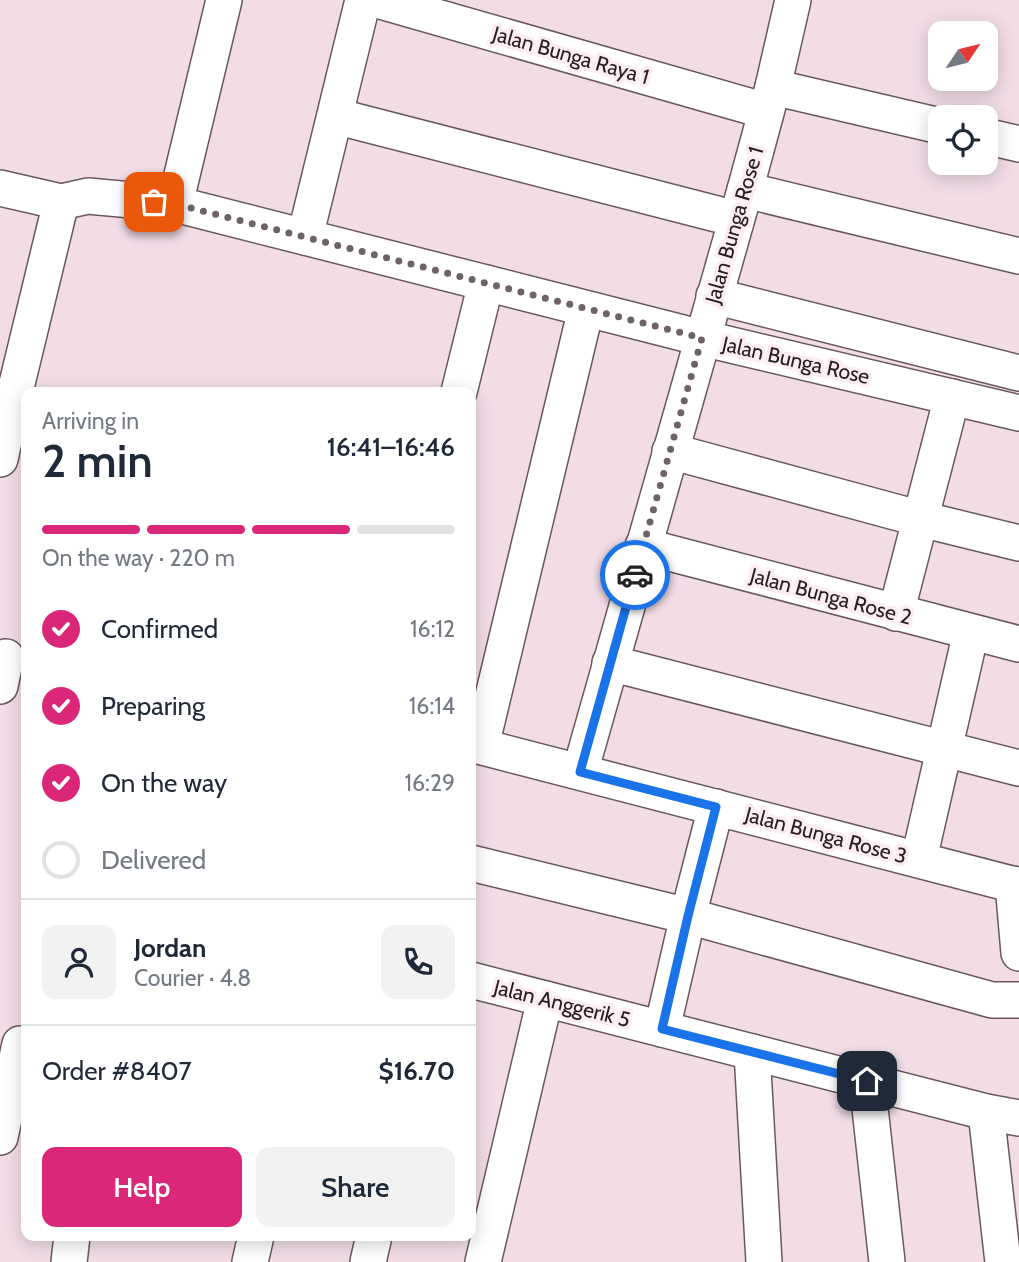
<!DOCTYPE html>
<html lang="en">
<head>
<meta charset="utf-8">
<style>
  body { margin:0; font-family:Cabin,sans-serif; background:#f2f2f3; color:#1f2937; height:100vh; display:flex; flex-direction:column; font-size:26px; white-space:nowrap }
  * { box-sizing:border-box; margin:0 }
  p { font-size:23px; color:#747a83 }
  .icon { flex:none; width:38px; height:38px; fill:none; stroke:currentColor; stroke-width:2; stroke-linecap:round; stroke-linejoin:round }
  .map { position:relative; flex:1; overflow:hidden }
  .drawer { position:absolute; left:21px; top:387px; width:455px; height:854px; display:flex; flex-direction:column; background:#fff; border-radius:14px; box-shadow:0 4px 18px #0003 }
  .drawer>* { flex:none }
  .needle { width:46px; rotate:55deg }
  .buttons { position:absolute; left:928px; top:21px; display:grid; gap:14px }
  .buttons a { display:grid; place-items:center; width:70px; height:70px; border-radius:14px; background:#fff; box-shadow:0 4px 18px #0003; font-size:35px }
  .pin { position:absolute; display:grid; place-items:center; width:60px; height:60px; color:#fff; margin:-30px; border-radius:14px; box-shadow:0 4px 10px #0006 }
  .courier { position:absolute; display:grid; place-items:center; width:70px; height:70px; margin:-35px; border:5px solid #1a73e8; border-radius:50%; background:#fff; color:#222; box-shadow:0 2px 9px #0007 }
  .headline em { font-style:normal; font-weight:600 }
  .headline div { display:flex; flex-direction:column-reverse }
  .headline { display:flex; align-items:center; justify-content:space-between; height:119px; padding:0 21px }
  h1 { font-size:46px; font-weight:600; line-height:52px }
  .bar { display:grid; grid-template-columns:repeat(4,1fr); gap:10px 7px; align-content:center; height:84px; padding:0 21px }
  .bar i { height:9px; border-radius:5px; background:#e0e1e3 }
  .bar .active { background:#db2777 }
  .bar p { grid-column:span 4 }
  .line { display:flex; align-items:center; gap:18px; padding:0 21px; border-top:2px solid #e0e1e3 }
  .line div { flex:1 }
  .round { display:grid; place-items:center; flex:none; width:74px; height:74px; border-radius:14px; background:#f2f2f3 }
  ol { padding:0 21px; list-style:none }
  li { display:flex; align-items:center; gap:21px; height:77px }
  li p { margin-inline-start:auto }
  li .icon { padding:7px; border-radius:50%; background:#db2777; color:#fff; stroke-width:4 }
  li:last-child { color:#747a83 }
  li i { width:38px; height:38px; border:4px solid #e0e1e3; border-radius:50% }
  .primary-button { display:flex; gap:14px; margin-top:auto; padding:14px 21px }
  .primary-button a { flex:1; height:80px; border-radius:14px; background:#db2777; color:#fff; font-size:28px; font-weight:600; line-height:80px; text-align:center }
  .primary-button a+a { background:#f2f2f3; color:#1f2937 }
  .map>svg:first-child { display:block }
</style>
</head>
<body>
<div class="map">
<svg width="1019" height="1262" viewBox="0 0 1019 1262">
  <rect width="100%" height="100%" fill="#f2dde7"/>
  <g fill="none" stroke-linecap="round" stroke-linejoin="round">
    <!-- minor casing -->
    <g stroke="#6a5860" stroke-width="38">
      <g id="minor">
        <polyline points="377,0 766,111"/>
        <polyline points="773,87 940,126"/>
        <polyline points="335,116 736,219"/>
        <polyline points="985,136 1019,144"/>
        <polyline points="0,188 61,202 88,196 175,204 702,338 1019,413"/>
        <polyline points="745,190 1019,256"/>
        <polyline points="175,204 224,0"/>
        <polyline points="305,237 363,0"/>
        <polyline points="714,296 1019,373"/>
        <polyline points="459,392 486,283"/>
        <polyline points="670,451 921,519 1019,543"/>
        <polyline points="0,459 14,396 61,202"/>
        <polyline points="643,546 1019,644"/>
        <polyline points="896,613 952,397"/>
        <polyline points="610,663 1019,768"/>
        <polyline points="0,686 6,657"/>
        <polyline points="471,744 1019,886"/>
        <polyline points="481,746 586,309"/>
        <polyline points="580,772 745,190 773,87 793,0"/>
        <polyline points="919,859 971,632"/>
        <polyline points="471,863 688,916 992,1000 1019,1000"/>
        <polyline points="1013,884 1019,953"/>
        <polyline points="471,980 986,1112 1019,1118"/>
        <polyline points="662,1029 688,916 716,807"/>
        <polyline points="752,1052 764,1262"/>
        <polyline points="867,1081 887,1262"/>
        <polyline points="986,1112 1003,1262"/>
        <polyline points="0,1137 20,1044"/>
        <polyline points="69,1262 72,1236"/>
        <polyline points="250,1262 256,1236"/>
        <polyline points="368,1262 374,1236"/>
        <polyline points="483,1262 545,999"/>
      </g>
    </g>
    <!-- minor -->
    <use href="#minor" stroke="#fff" stroke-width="35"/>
  </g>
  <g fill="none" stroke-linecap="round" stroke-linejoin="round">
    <!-- done -->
    <polyline stroke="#6e6268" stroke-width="7" stroke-dasharray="0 12.6" points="154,202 175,204 702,338 635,575"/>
    <!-- route -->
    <polyline stroke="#1a73e8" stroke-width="9" points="635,575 580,772 716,807 688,916 662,1029 867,1081"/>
  </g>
  <g text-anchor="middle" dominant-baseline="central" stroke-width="7" stroke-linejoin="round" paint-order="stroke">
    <!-- street labels -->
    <g font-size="21" fill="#272023" stroke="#fdecf4">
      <text transform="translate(571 55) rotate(16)">Jalan Bunga Raya 1</text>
      <text transform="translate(734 225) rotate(-74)">Jalan Bunga Rose 1</text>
      <text transform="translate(796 360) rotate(13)">Jalan Bunga Rose</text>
      <text transform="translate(831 596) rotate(15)">Jalan Bunga Rose 2</text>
      <text transform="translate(826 835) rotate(15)">Jalan Bunga Rose 3</text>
      <text transform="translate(562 1003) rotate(14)">Jalan Anggerik 5</text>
    </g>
  </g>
</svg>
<div class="buttons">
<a><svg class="needle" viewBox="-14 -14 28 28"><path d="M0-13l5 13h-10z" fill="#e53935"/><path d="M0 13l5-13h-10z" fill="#747a83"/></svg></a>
<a><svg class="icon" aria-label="locate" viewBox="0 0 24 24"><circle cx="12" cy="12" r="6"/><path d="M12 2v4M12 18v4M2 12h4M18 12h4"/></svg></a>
</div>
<div class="pin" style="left:154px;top:202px;background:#ea580c"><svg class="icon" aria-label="bag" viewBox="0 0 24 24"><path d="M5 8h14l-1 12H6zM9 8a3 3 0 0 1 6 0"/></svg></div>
<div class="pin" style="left:867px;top:1081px;background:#1f2937"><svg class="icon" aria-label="home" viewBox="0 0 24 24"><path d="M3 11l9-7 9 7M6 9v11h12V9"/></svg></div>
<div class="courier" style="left:635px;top:575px"><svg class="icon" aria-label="car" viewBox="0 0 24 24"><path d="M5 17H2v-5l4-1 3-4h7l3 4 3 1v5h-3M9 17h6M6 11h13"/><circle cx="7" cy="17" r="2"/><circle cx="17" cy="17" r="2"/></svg></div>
<section class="drawer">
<div class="headline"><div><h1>2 min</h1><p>Arriving in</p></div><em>16:41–16:46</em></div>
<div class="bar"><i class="active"></i><i class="active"></i><i class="active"></i><i></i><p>On the way · 220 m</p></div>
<ol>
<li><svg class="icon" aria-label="check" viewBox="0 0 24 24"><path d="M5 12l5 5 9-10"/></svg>Confirmed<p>16:12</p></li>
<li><svg class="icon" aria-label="check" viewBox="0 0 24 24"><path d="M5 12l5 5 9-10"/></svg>Preparing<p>16:14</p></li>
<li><svg class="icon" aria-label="check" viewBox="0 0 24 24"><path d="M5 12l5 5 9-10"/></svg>On the way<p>16:29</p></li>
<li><i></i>Delivered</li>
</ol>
<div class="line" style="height:126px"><a class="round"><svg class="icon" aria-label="person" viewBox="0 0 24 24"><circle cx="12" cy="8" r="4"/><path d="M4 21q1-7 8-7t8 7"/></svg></a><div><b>Jordan</b><p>Courier · 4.8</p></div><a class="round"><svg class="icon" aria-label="phone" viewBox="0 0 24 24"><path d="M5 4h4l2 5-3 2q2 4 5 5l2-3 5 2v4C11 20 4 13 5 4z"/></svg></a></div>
<div class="line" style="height:91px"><div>Order #8407</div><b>$16.70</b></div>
<div class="primary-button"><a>Help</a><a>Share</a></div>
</section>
</div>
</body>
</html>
